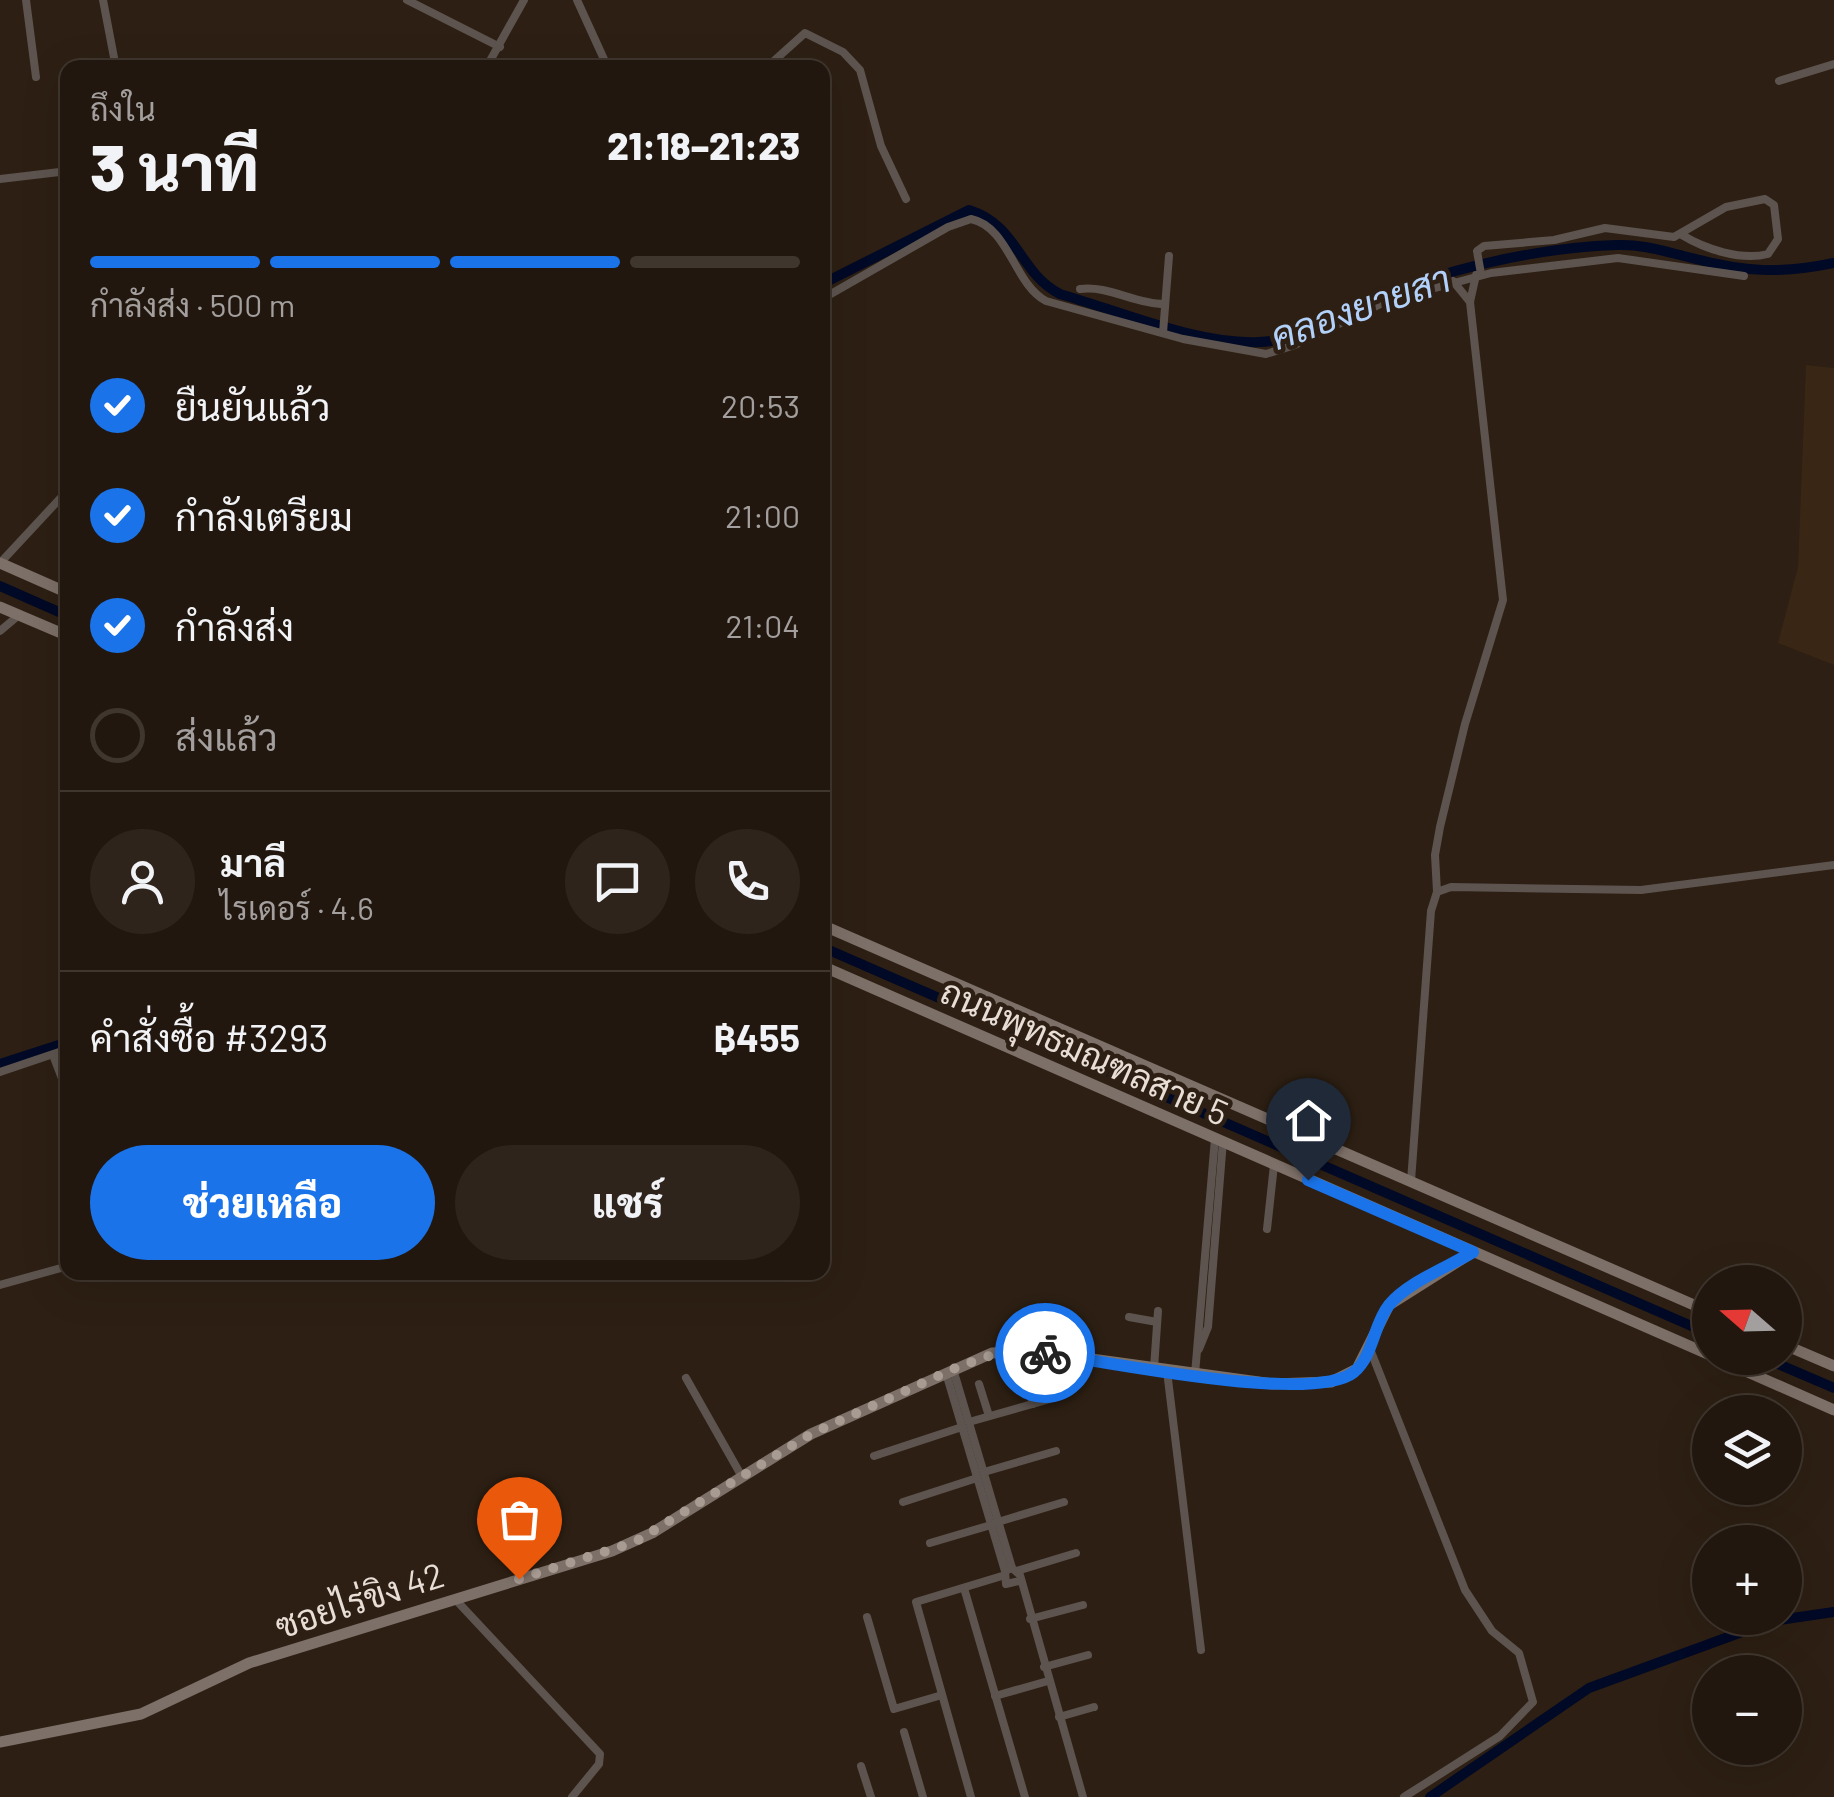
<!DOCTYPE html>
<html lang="th">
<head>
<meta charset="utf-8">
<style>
  body { margin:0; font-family:Barlow,Sarabun,sans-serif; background:#2e241c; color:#f1f3f6; height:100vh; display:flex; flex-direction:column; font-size:38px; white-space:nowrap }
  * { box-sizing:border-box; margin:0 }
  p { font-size:32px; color:#a29f9e }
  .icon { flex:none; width:55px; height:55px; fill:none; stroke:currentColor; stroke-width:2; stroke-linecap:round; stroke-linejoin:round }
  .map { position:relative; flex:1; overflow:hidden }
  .sheet { position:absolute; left:60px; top:60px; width:770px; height:1220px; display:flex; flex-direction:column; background:#22170e; border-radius:20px; box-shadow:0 10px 40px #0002,0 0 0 2px #3f362e }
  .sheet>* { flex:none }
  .needle { width:65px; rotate:290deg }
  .controls { position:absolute; left:1692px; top:1265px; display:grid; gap:20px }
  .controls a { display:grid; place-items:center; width:110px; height:110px; border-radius:50%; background:#22170e; box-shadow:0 10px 40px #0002,0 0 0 2px #3f362e; font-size:50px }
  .pin { position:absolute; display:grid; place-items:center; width:85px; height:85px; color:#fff; margin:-102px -42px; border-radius:50% 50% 50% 0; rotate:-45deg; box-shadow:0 0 10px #0007 }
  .pin .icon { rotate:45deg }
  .courier { position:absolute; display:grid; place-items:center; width:100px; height:100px; margin:-50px; border:8px solid #1a73e8; border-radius:50%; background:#fff; color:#222; box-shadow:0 2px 12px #0007 }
  .overview em { font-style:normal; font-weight:800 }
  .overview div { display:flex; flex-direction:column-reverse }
  .overview { display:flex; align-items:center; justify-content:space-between; height:170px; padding:0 30px }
  h1 { font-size:65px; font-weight:800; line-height:75px }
  .bar { display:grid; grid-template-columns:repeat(4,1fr); gap:15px 10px; align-content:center; height:120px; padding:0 30px }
  .bar i { height:12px; border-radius:8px; background:#3f362e }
  .bar .selected { background:#1a73e8 }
  .bar p { grid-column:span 4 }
  .line { display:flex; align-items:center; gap:25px; padding:0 30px; border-top:2px solid #3f362e }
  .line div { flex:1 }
  .round { display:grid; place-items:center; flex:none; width:105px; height:105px; border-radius:52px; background:#2e241c }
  ol { padding:0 30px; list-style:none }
  li { display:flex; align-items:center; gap:30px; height:110px }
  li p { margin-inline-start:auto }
  li .icon { padding:10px; border-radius:50%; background:#1a73e8; color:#fff; stroke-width:4 }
  li:last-child { color:#a29f9e }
  li i { width:55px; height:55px; border:5px solid #3f362e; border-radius:50% }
  .action { display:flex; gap:20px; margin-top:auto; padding:20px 30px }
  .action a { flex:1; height:115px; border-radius:60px; background:#1a73e8; color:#fff; font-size:40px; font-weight:800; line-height:115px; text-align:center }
  .action a+a { background:#2e241c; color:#f1f3f6 }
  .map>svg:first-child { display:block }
</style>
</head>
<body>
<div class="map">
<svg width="1834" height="1797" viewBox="0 0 1834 1797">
  <rect width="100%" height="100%" fill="#2d1f13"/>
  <!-- built -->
  <polygon fill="#392615" points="1806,365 1834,368 1834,665 1778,643 1798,567"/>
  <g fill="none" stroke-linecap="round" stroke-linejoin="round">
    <!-- canal -->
    <g stroke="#000926" stroke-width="10">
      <path d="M822,284L969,210C1018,225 1018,272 1060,294C1119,311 1198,345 1259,342C1313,340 1359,303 1408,286C1473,263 1549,247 1617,245C1644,244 1666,252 1692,258C1743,272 1782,274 1834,263"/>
      <polyline points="0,586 68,616"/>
      <polyline points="822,947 1696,1328"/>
      <polyline points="0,1064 68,1042"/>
      <polyline points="1764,1358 1834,1388"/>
      <polyline points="1430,1797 1589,1688 1772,1621 1834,1612"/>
    </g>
    <!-- street -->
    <g stroke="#5d544f" stroke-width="8">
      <polyline points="26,0 36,77"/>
      <polyline points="103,0 116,68"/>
      <polyline points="407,0 500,47"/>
      <polyline points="577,0 608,68"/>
      <polyline points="486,68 524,0"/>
      <polyline points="766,68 805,33 843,52 860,70 881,146 906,199"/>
      <polyline points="1779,81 1834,64"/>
      <polyline points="0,179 68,171"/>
      <polyline points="66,255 68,255"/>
      <path d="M1481,274L1477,251L1484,246L1554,240L1605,228L1674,237L1726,207L1765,199L1774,205L1778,239L1768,254C1741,261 1705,249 1682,235"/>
      <polyline points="1453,281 1470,302"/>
      <path d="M1080,289C1108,285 1135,304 1164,304"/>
      <path d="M822,299L948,227L971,219C1009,227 1014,284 1046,301L1183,339L1266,354L1295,345L1387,301L1491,273L1618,258L1744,276"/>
      <polyline points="1163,333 1169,256"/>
      <polyline points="0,563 68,490"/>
      <polyline points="0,631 19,615"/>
      <polyline points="1437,892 1435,855 1440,827 1465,724 1503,600 1470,302 1476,275"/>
      <polyline points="53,1055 68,1094"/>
      <polyline points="0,1072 68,1049"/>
      <polyline points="1411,1181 1431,911 1437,892 1451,887 1641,890 1834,865"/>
      <polyline points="1267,1229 1274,1165"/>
      <polyline points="0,1285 68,1266"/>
      <polyline points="1129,1317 1157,1322"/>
      <polyline points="1199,1349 1208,1327 1223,1141"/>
      <polyline points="1370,1349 1465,1590 1492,1631 1519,1653 1533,1702 1500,1736 1404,1797"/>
      <polyline points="1154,1368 1158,1311"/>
      <polyline points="953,1369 1012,1568"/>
      <polyline points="1023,1371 1033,1404"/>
      <polyline points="1167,1371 1201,1650"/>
      <polyline points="946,1373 1005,1571"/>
      <polyline points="1195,1374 1215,1138"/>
      <polyline points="686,1378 741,1475"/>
      <polyline points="979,1384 989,1416"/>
      <polyline points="969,1422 1050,1399"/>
      <polyline points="874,1456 962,1427"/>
      <polyline points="984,1472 1056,1451"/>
      <polyline points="903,1502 977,1478"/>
      <polyline points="998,1522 1064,1502"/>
      <polyline points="930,1543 991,1525"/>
      <polyline points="1017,1571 1076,1553"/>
      <polyline points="1019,1581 1006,1584 1005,1571 1012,1568 1020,1575 1083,1797"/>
      <polyline points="964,1588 1025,1797"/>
      <polyline points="455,1599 600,1754 599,1764 572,1797"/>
      <polyline points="867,1617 894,1709 942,1695"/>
      <polyline points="1030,1619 1083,1605"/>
      <polyline points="1044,1667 1088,1655"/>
      <polyline points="995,1696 1048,1681"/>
      <polyline points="1059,1717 1094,1707"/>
      <polyline points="904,1732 923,1797"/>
      <polyline points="861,1766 871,1797"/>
      <polyline points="971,1797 916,1602 1002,1576"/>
    </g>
    <!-- secondary -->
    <g stroke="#7d7068" stroke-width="11">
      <polyline points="0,563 68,593"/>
      <polyline points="0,607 68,636"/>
      <polyline points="822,925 1710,1312"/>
      <polyline points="822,966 1710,1355"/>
      <polyline points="1785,1345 1834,1366"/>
      <polyline points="1716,1358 1834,1410"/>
      <polyline points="0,1742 141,1714 249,1663 612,1551 652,1533 811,1434 992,1353 1033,1351 1273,1384 1331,1382 1357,1369 1389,1305 1473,1252"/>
    </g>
  </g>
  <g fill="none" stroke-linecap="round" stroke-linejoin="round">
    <!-- done -->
    <polyline stroke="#a79b92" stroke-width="10" stroke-dasharray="0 18" points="519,1579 635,1542 811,1434 960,1366 1004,1351 1045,1353"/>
    <!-- route -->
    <path stroke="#1a73e8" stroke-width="12" d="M1045,1353C1103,1361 1313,1405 1354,1372C1374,1355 1373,1325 1389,1305C1408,1282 1448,1267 1473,1252L1308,1180"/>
  </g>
  <g text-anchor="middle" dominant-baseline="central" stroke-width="9" stroke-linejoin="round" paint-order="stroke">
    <!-- street labels -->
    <g font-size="35" fill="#e8ded6" stroke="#2d1f13">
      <text transform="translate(1085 1051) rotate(24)">ถนนพุทธมณฑลสาย 5</text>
      <text transform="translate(359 1599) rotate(-18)">ซอยไร่ขิง 42</text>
    </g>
    <!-- water labels -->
    <g font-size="38" font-style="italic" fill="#b1d0fa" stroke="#2d1f13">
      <text transform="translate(1360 306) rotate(-19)">คลองยายสา</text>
    </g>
  </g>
</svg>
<div class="controls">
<a><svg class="needle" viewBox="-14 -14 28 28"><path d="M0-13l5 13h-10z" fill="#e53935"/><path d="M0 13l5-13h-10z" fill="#a29f9e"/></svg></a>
<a><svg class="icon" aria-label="layers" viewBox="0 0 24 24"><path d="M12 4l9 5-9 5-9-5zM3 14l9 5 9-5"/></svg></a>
<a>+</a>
<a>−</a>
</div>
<div class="pin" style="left:519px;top:1579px;background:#ea580c"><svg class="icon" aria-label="bag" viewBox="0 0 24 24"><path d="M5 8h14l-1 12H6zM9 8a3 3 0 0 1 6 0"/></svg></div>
<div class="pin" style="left:1308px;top:1180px;background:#1f2937"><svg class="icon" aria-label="home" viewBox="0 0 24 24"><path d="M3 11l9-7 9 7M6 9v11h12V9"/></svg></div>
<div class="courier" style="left:1045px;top:1353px"><svg class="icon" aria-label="bike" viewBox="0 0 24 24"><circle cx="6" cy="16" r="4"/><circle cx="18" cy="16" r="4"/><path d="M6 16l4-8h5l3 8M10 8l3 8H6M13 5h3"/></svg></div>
<section class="sheet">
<div class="overview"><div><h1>3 นาที</h1><p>ถึงใน</p></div><em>21:18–21:23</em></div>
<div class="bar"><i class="selected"></i><i class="selected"></i><i class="selected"></i><i></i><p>กำลังส่ง · 500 m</p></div>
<ol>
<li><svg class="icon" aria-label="check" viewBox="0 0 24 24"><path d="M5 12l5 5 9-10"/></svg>ยืนยันแล้ว<p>20:53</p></li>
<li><svg class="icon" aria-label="check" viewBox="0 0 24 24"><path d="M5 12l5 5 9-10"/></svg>กำลังเตรียม<p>21:00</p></li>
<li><svg class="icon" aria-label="check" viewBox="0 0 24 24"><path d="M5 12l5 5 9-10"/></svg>กำลังส่ง<p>21:04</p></li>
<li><i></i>ส่งแล้ว</li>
</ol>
<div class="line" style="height:180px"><a class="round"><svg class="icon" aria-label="person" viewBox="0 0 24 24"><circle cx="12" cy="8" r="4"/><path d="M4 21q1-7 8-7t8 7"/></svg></a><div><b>มาลี</b><p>ไรเดอร์ · 4.6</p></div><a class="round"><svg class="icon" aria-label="chat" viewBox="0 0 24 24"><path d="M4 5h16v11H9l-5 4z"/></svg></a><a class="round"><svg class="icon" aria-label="phone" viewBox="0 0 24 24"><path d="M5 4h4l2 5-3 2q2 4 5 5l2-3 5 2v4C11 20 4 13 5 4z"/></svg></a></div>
<div class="line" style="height:130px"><div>คำสั่งซื้อ #3293</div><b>฿455</b></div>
<div class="action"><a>ช่วยเหลือ</a><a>แชร์</a></div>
</section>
</div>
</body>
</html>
